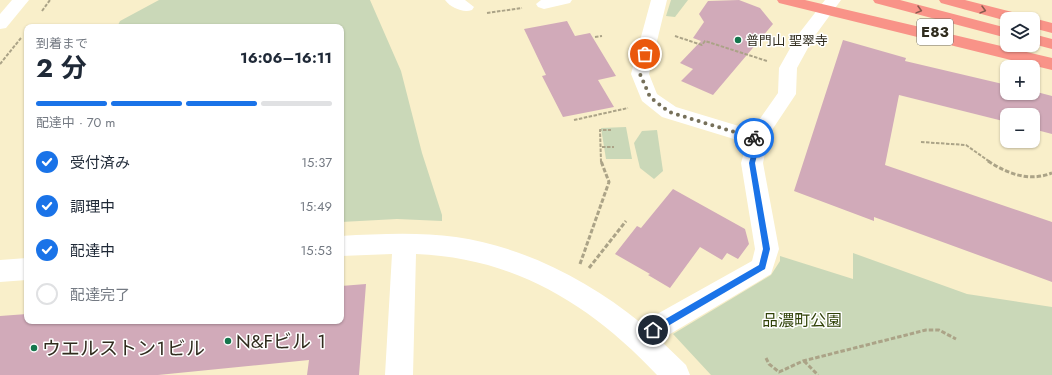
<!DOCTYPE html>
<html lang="ja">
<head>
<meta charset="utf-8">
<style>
  body { margin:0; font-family:Jost,"Noto Sans JP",sans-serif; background:#f2f2f3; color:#1f2937; height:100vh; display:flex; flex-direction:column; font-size:15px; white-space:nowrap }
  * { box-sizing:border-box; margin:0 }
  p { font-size:13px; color:#747a83 }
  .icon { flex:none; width:22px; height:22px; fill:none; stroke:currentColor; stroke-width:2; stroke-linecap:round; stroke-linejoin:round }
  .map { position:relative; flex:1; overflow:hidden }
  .drawer { position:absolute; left:24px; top:24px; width:320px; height:300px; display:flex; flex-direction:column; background:#fff; border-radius:8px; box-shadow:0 1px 3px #0004 }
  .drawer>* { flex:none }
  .fabs { position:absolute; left:1000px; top:12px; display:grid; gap:8px }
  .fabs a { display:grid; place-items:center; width:40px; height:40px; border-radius:8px; background:#fff; box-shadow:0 1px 3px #0004; font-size:20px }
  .pin { position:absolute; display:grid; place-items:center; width:34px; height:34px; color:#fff; margin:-17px; border:2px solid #fff; border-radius:50%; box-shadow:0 1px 4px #0007 }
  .courier { position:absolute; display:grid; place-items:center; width:40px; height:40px; margin:-20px; border:3px solid #1a73e8; border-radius:50%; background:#fff; color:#222; box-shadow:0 1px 5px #0007 }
  .headline em { font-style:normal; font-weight:700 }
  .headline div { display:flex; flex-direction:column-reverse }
  .headline { display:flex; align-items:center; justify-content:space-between; height:68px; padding:0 12px }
  h1 { font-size:26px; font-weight:700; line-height:30px }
  .bar { display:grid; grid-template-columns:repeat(4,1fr); gap:6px 4px; align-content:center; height:48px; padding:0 12px }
  .bar i { height:5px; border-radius:3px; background:#e0e1e3 }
  .bar .on { background:#1a73e8 }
  .bar p { grid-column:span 4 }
  ol { padding:0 12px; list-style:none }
  li { display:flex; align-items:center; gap:12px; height:44px }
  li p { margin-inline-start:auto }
  li .icon { padding:4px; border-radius:50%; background:#1a73e8; color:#fff; stroke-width:4 }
  li:last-child { color:#747a83 }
  li i { width:22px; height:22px; border:2px solid #e0e1e3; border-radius:50% }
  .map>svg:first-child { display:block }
</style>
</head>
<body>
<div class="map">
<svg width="1052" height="375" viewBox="0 0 1052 375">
  <rect width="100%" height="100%" fill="#f9efca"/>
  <!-- green -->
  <g fill="#cad8b8">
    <polygon points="159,0 370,0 401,71 422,153 442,215 442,221 397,219 341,222 341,27 117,27 120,21"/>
    <polygon points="671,0 688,0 675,17 666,16"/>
    <polygon points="626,127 632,159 606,159 601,128"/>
    <polygon points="657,130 663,171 654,179 640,168 634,143 642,131"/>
    <polygon points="853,253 967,294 1052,307 1052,375 711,375 673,334 771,275 780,261 780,256 853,279"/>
  </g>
  <!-- building -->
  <g fill="#d1aab9">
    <polygon points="739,0 760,8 773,24 713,95 681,81 693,69 680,63 701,41 693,38 704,22 699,14 708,1"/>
    <polygon points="567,21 575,36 590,33 616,76 598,80 614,107 563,117 542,76 546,75 524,29"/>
    <polygon points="843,40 906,58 905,61 1007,85 1007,93 1033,93 1033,91 1052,96 1052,134 1033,129 1033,115 1007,115 1007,122 899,95 885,165 1052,222 1052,282 874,217 874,221 794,191"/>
    <polygon points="673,189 745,229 749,244 738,259 727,253 722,260 700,247 670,288 648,275 650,274 615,254 637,226 641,228"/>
    <polygon points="366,284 359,375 307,375 309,360 158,375 0,375 0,316 27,314 27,321 341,321 341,286"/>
  </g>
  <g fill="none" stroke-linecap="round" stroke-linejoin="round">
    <!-- path-far1 -->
    <g stroke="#aba387" stroke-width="2" stroke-dasharray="3.5 1.5" stroke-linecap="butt">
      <polyline points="42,11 50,0"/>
      <polyline points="487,13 522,8"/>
      <polyline points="675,36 702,45 705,41 767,61"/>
      <polyline points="595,37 602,36"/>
      <polyline points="0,64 21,38"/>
      <polyline points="574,120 628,108"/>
      <polyline points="921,142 966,145 990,162"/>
      <polyline points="602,147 614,147"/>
      <polyline points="601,162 600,130 611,130"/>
    </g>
    <!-- path -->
    <g stroke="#aba387" stroke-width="3" stroke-dasharray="4.5 2" stroke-linecap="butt">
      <path d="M988,161C1008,174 1029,182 1052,173"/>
      <polyline points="580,264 609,182 601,161"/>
      <polyline points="589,268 626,221"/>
      <polyline points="766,358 769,364 779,372 803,361 926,330 939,330 956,339"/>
      <polyline points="804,361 818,375"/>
    </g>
    <!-- minor -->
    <g fill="#fff" fill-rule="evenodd">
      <polygon points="12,0 29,0 6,28 0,29 0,14"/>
      <path d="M445,0H465L474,7L472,10C463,13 451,8 445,0Z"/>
      <polygon points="541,0 572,0 570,3 544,9 538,7 536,4"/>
      <path d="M651,0H667L649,74L657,94L676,107L752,130L778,93L779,68L797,36L825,0H841L814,37L797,68L796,94L772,130L768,139L763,163L779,249L771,274L660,340L686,365L690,375H657C590,304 515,258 416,254L413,375H385L392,254L341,256V236C379,234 418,232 456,237C524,247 588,280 641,323L752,261L755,249L741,163L747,143L662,117L642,101L631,74Z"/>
      <polygon points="27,258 27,280 0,282 0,260"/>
    </g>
    <!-- highway -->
    <g fill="#f99388" fill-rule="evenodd">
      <polygon points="777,0 805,0 1052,58 1052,70 779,3"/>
      <polygon points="873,0 900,0 1007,28 1007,38 875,3"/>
      <polygon points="939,0 965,0 1024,15 1026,19 1007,19 1007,21 941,3"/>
      <polygon points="1033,18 1052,23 1052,33 1033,28 1033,19 1029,19"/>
      <polygon points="1033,34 1052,39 1052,49 1033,44"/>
    </g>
  </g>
  <!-- one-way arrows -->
  <defs><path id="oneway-chevron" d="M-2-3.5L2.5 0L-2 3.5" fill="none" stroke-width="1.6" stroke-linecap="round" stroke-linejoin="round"/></defs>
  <g stroke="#8a5a4e">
    <use href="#oneway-chevron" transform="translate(919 10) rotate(15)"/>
    <use href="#oneway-chevron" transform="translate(983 10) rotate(15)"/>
  </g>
  <!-- route -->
  <polygon fill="#1a73e8" points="754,136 761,140 755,163 770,249 765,269 656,333 650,333 650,328 759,265 763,249 749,163 755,141 751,138"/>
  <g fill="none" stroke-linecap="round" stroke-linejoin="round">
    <!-- done -->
    <polyline stroke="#76705a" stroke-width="4" stroke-dasharray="0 7.2" points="645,54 640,74 650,97 669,112 754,138"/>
  </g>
  <!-- markers -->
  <g fill="#15764d" stroke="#fff" stroke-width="1.5">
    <circle cx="738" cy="40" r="4"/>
    <circle cx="228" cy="341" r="4"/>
    <circle cx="34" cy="348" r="4"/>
  </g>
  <g text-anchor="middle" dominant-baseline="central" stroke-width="3" stroke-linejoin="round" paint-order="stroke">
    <!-- far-poi labels -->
    <g font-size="13" fill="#302c1e" stroke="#fff" text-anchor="start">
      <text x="746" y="40">普門山 聖翠寺</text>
    </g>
    <!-- shield labels -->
    <rect fill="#fff" stroke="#6e6b62" stroke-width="1" x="917" y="19" width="36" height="26" rx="3"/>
    <g font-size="15" font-weight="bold" fill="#302c1e">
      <text x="935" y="32">E83</text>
    </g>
    <!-- park labels -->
    <g font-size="16" fill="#304208" stroke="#fff">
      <text x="802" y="320">品濃町公園</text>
    </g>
    <!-- near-poi labels -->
    <g font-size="19" fill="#302c1e" stroke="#fff" text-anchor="start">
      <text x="236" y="341">N&amp;Fビル １</text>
      <text x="42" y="348">ウエルストン１ビル</text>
    </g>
  </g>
</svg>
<div class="fabs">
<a><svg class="icon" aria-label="layers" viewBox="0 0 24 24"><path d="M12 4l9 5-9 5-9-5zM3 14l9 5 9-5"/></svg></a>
<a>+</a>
<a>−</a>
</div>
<div class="pin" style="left:645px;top:54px;background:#ea580c"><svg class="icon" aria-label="bag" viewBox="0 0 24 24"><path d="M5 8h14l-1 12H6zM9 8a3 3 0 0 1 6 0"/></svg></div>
<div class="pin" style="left:653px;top:330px;background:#1f2937"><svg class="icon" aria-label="home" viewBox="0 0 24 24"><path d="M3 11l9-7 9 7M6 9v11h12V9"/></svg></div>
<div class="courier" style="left:754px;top:138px"><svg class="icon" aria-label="bike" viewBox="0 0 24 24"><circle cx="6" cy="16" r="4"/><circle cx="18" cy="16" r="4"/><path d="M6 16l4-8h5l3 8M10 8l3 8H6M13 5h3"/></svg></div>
<section class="drawer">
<div class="headline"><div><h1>2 分</h1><p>到着まで</p></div><em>16:06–16:11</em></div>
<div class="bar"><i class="on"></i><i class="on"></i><i class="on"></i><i></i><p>配達中 · 70 m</p></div>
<ol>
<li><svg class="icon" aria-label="check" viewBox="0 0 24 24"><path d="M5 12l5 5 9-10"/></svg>受付済み<p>15:37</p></li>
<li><svg class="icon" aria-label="check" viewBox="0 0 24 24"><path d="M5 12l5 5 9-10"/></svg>調理中<p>15:49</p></li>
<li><svg class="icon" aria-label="check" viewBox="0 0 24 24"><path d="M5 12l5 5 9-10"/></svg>配達中<p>15:53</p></li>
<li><i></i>配達完了</li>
</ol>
</section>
</div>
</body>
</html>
